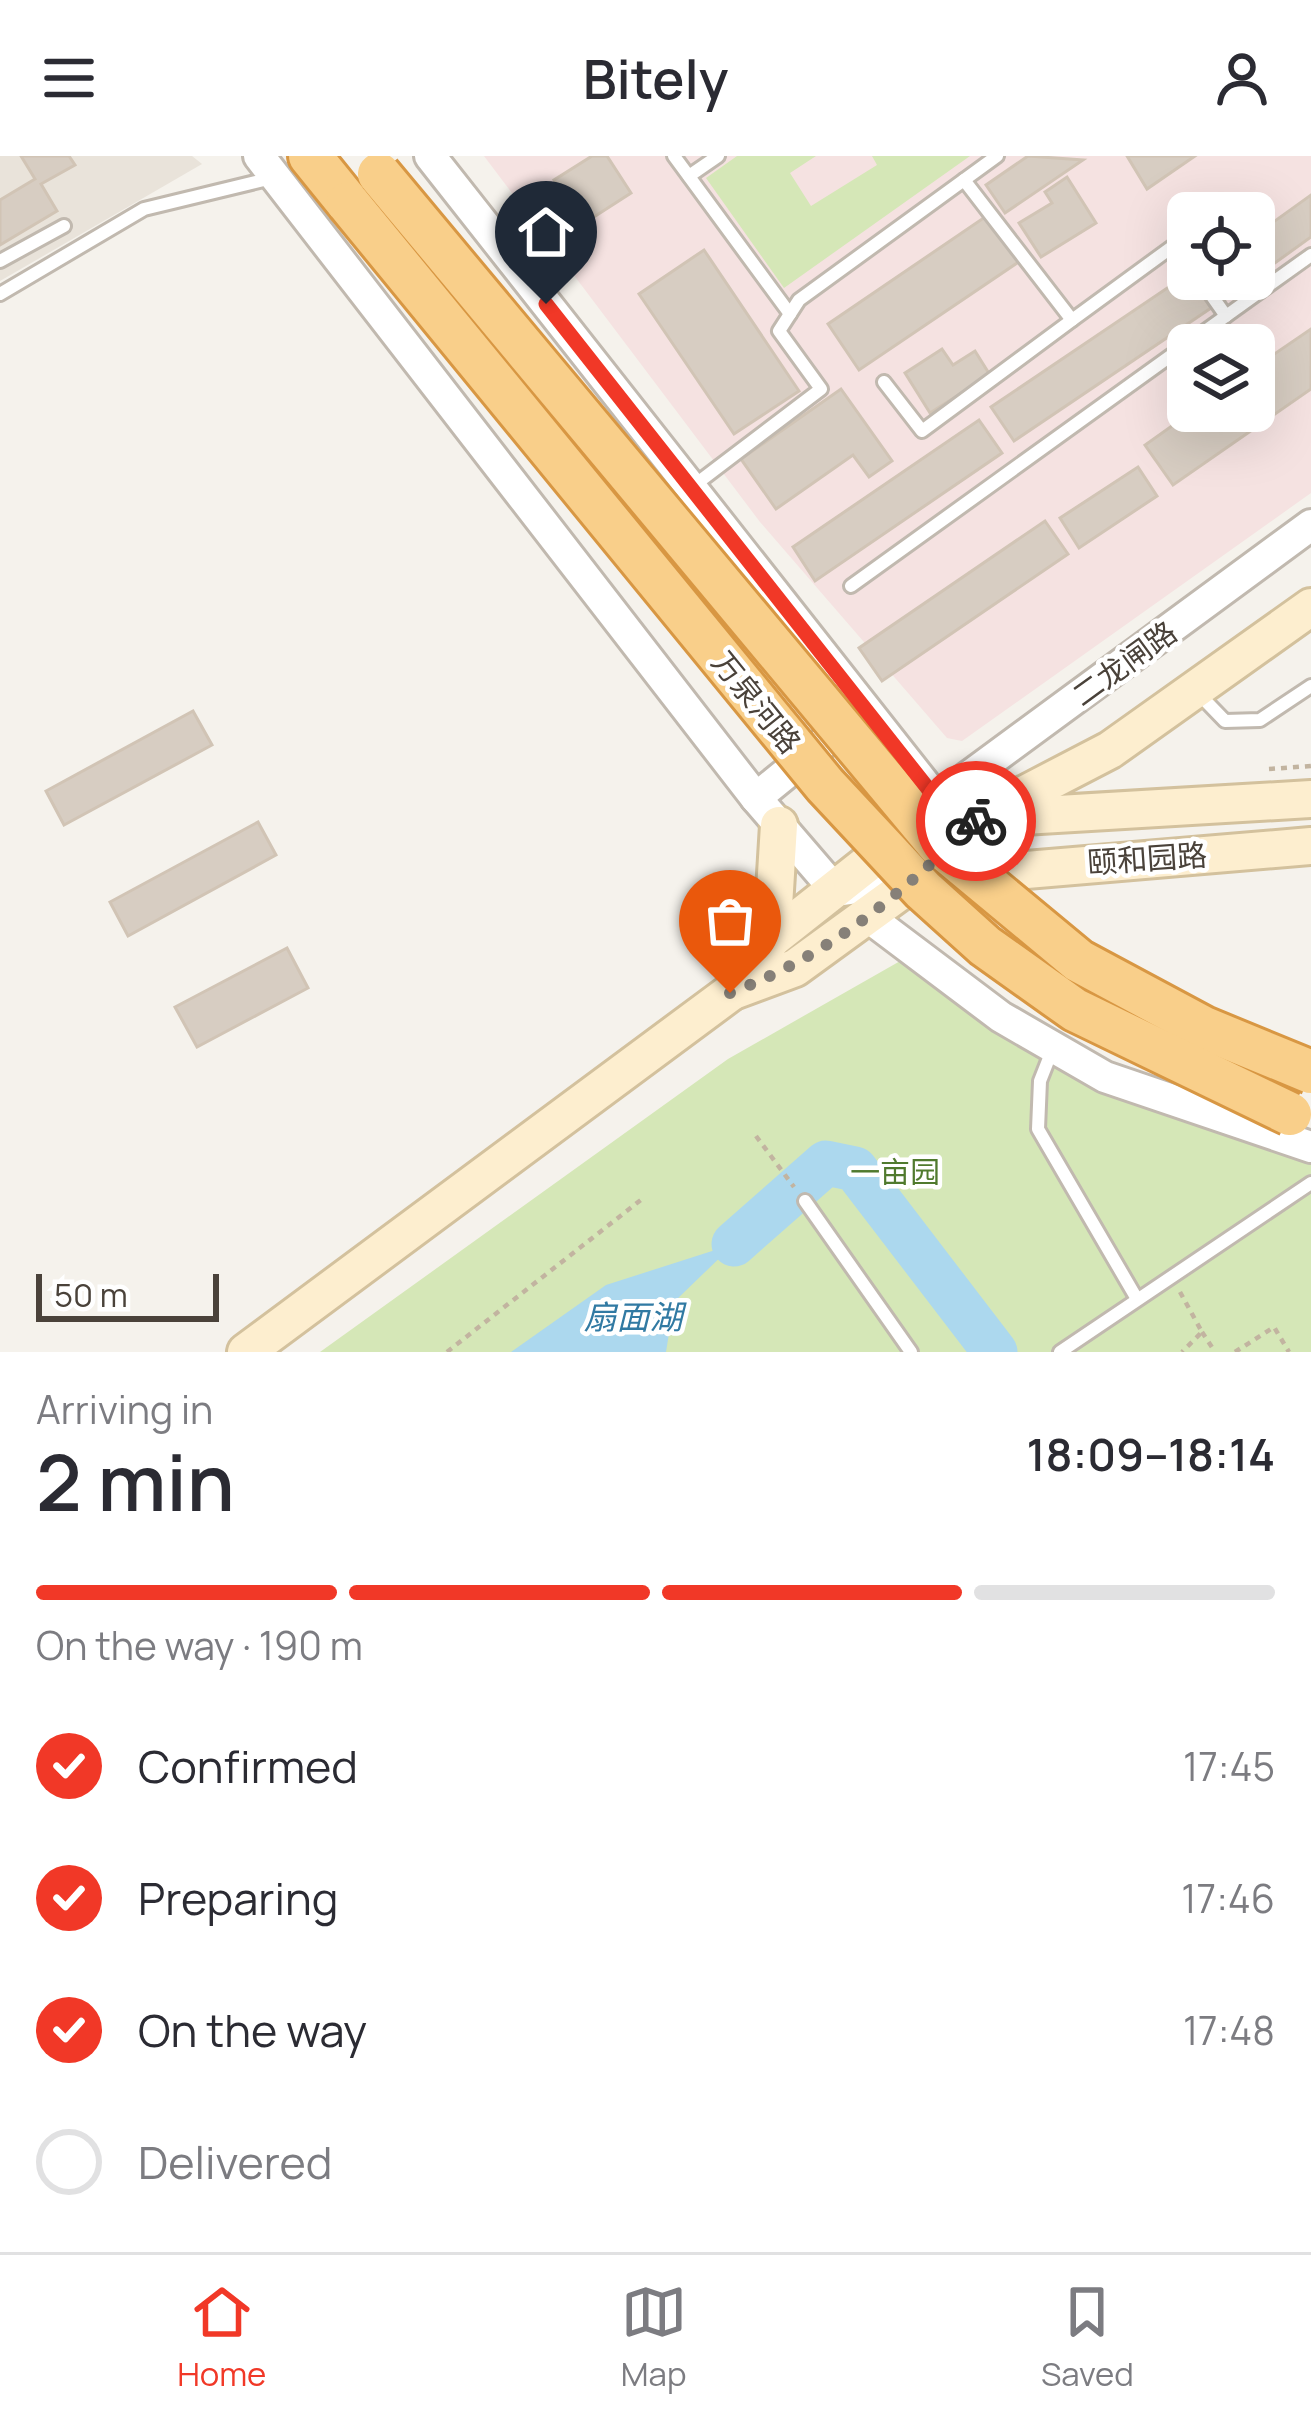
<!DOCTYPE html>
<html lang="en">
<head>
<meta charset="utf-8">
<style>
  body { margin:0; font-family:Manrope,"Noto Sans SC",sans-serif; background:#f7f7f7; color:#2b2b33; height:100vh; display:flex; flex-direction:column; font-size:45px; white-space:nowrap }
  * { box-sizing:border-box; margin:0 }
  p { font-size:39px; color:#7c7c81 }
  .icon { flex:none; width:66px; height:66px; fill:none; stroke:currentColor; stroke-width:2; stroke-linecap:round; stroke-linejoin:round }
  .map { position:relative; height:1196px; overflow:hidden }
  .side { display:flex; flex-direction:column; background:#fff; flex:1 }
  .side>* { flex:none }
  .tools { position:absolute; left:1167px; top:36px; display:grid; gap:24px }
  .tools a { display:grid; place-items:center; width:108px; height:108px; border-radius:18px; background:#fff; box-shadow:0 12px 48px #0002; font-size:60px }
  .scale { position:absolute; left:36px; bottom:30px; width:183px; box-sizing:border-box; padding-left:12px; border:6px solid #4a423a; border-top:0; font-size:33px; line-height:42px; white-space:nowrap; color:#4a423a; -webkit-text-stroke:9px #fff; paint-order:stroke }
  .pin { position:absolute; display:grid; place-items:center; width:102px; height:102px; color:#fff; margin:-123px -51px; border-radius:50% 50% 50% 0; rotate:-45deg; box-shadow:0 0 12px #0007 }
  .pin .icon { rotate:45deg }
  .courier { position:absolute; display:grid; place-items:center; width:120px; height:120px; margin:-60px; border:9px solid #f13827; border-radius:50%; background:#fff; color:#222; box-shadow:0 3px 15px #0007 }
  .summary em { font-style:normal; font-weight:600 }
  .summary div { display:flex; flex-direction:column-reverse }
  .summary { display:flex; align-items:center; justify-content:space-between; height:204px; padding:0 36px }
  h1 { font-size:78px; font-weight:600; line-height:90px }
  .bar { display:grid; grid-template-columns:repeat(4,1fr); gap:18px 12px; align-content:center; height:144px; padding:0 36px }
  .bar i { height:15px; border-radius:9px; background:#e1e1e2 }
  .bar .on { background:#f13827 }
  .bar p { grid-column:span 4 }
  ol { padding:0 36px; list-style:none }
  li { display:flex; align-items:center; gap:36px; height:132px }
  li p { margin-inline-start:auto }
  li .icon { padding:12px; border-radius:50%; background:#f13827; color:#fff; stroke-width:4 }
  li:last-child { color:#7c7c81 }
  li i { width:66px; height:66px; border:6px solid #e1e1e2; border-radius:50% }
  header { display:flex; justify-content:space-between; align-items:center; height:156px; padding:0 36px; background:#fff; font-size:54px; font-weight:600 }
  .tab-bar { display:flex; justify-content:space-around; align-items:center; height:168px; border-top:3px solid #e1e1e2; background:#fff; font-size:33px; color:#7c7c81 }
  .tab-bar a { display:grid; justify-items:center; gap:6px }
  .tab-bar .on { color:#f13827 }
  .map>svg:first-child { display:block }
</style>
</head>
<body>
<header><svg class="icon" aria-label="menu" viewBox="0 0 24 24"><path d="M4 6h16M4 12h16M4 18h16"/></svg>Bitely<svg class="icon" aria-label="person" viewBox="0 0 24 24"><circle cx="12" cy="8" r="4"/><path d="M4 21q1-7 8-7t8 7"/></svg></header>
<div class="map">
<svg width="1311" height="1196" viewBox="0 0 1311 1196">
  <rect width="100%" height="100%" fill="#f5f2ec"/>
  <!-- residential -->
  <polygon fill="#e9e3da" points="0,0 192,0 202,8 0,125"/>
  <!-- medical -->
  <path fill="#f5e2e1" fill-rule="evenodd" d="M484,0H1311V337L962,585L947,582L760,366ZM1188,57H1254V123H1188ZM1188,189H1254V255H1188Z"/>
  <!-- green -->
  <g fill="#d5e7b7">
    <polygon points="737,0 816,0 790,17 811,50 877,9 872,0 970,0 784,132 706,22"/>
    <polygon points="909,800 947,835 1311,997 1311,1196 320,1196 728,903"/>
  </g>
  <!-- water -->
  <polygon fill="#acd8ee" points="734,1088 674,1146 666,1196 511,1196 606,1129"/>
  <g fill="none" stroke-linecap="round" stroke-linejoin="round">
    <!-- river -->
    <polyline stroke="#acd8ee" stroke-width="45" points="734,1088 826,1007 855,1013 995,1196"/>
  </g>
  <!-- building -->
  <g fill="#d7cdc2" stroke="#d1c4b5" stroke-width="3">
    <polygon points="21,0 69,0 75,9 41,28 57,55 0,89 0,44 35,23"/>
    <polygon points="592,0 607,0 631,37 583,68 554,24"/>
    <polygon points="1028,0 1083,4 1005,57 986,29"/>
    <polygon points="1127,0 1195,0 1147,33"/>
    <polygon points="1067,21 1096,67 1041,101 1019,67 1052,47 1045,36"/>
    <polygon points="1311,39 1311,81 1254,122 1254,80"/>
    <polygon points="988,59 1020,105 859,214 828,168"/>
    <polygon points="704,94 799,235 734,278 639,138"/>
    <polygon points="1188,118 1211,152 1014,285 991,251"/>
    <polygon points="1207,123 1253,123 1223,145"/>
    <polygon points="1311,173 1311,233 1173,329 1145,289 1193,255 1254,255 1254,212"/>
    <polygon points="942,193 953,209 975,195 990,219 930,257 905,217"/>
    <polygon points="841,233 892,305 869,321 853,299 776,353 741,303"/>
    <polygon points="979,264 1002,297 815,425 793,391"/>
    <polygon points="1138,311 1157,340 1079,392 1060,362"/>
    <polygon points="1045,365 1068,398 882,525 859,492"/>
    <polygon points="193,555 212,589 64,669 46,635"/>
    <polygon points="258,666 276,699 128,780 110,746"/>
    <polygon points="287,792 308,832 197,891 175,851"/>
  </g>
  <g fill="none" stroke-linecap="round" stroke-linejoin="round">
    <!-- service casing -->
    <g stroke="#c1b9af" stroke-width="18">
      <g id="service">
        <polyline points="674,0 790,158"/>
        <polyline points="689,20 718,0"/>
        <polyline points="964,24 1072,164 1176,88 1188,105"/>
        <polyline points="0,105 64,70"/>
        <polyline points="1200,123 1226,160 1311,99"/>
        <polyline points="0,138 144,53 272,22"/>
        <polyline points="884,226 922,275 1072,164"/>
        <polyline points="692,331 821,233 779,175 799,144 997,0"/>
        <polyline points="851,430 1226,160"/>
        <polyline points="1196,535 1225,565 1260,564 1311,530"/>
        <polyline points="1053,892 1040,925 1038,973 1137,1143"/>
        <polyline points="805,1045 911,1196"/>
        <polyline points="1060,1196 1311,1027"/>
      </g>
    </g>
    <!-- tertiary casing -->
    <g stroke="#c1b9af" stroke-width="36">
      <g id="tertiary">
        <polyline points="259,0 756,642 836,735 916,724"/>
        <polyline points="430,0 937,644 979,662"/>
        <polyline points="756,642 854,562"/>
        <polyline points="937,644 1311,369"/>
        <polyline points="867,760 1001,861 1105,921 1311,991"/>
      </g>
    </g>
    <!-- secondary casing -->
    <g stroke="#d3c19d" stroke-width="42">
      <g id="secondary">
        <polyline points="989,662 1311,643"/>
        <polyline points="956,720 1311,690"/>
        <polyline points="772,783 779,669"/>
        <polyline points="733,835 795,812 916,724 979,662 1110,594 1311,451"/>
        <polyline points="246,1196 730,837 772,783 887,692 937,644"/>
      </g>
    </g>
    <!-- trunk casing -->
    <g stroke="#d89743" stroke-width="48">
      <polyline id="trunk" points="310,0 348,47"/>
    </g>
    <!-- path -->
    <g stroke="#c2b4a0" stroke-width="4.5" stroke-dasharray="6 6" stroke-linecap="butt">
      <polyline points="1269,613 1311,610"/>
      <polyline points="756,980 794,1031"/>
      <polyline points="1180,1136 1202,1176 1182,1196"/>
      <polyline points="1202,1176 1215,1196"/>
      <polyline points="447,1196 642,1043"/>
      <polyline points="1235,1196 1274,1171 1289,1196"/>
    </g>
    <!-- service -->
    <use href="#service" stroke="#fff" stroke-width="12"/>
    <!-- tertiary -->
    <use href="#tertiary" stroke="#fff" stroke-width="30"/>
    <!-- secondary -->
    <use href="#secondary" stroke="#fdeecf" stroke-width="36"/>
    <!-- trunk -->
    <use href="#trunk" stroke="#f9cf8a" stroke-width="42"/>
    <!-- trunk-bridge casing -->
    <g stroke="#d89743" stroke-width="48" stroke-linecap="butt">
      <g id="trunk-bridge">
        <polyline points="379,18 938,688 1079,805 1204,872 1311,916"/>
        <polyline points="348,47 825,629 923,734 985,790 1075,854 1290,958"/>
      </g>
    </g>
    <!-- trunk-bridge -->
    <use href="#trunk-bridge" stroke="#f9cf8a" stroke-width="42"/>
  </g>
  <g fill="none" stroke-linecap="round" stroke-linejoin="round">
    <!-- done -->
    <path stroke="#868078" stroke-width="12" stroke-dasharray="0 21.6" d="M730,837C830,799 900,739 976,665"/>
    <!-- route -->
    <polyline stroke="#f13827" stroke-width="15" points="546,148 937,644 976,665"/>
  </g>
  <g text-anchor="middle" dominant-baseline="central" stroke-width="9" stroke-linejoin="round" paint-order="stroke">
    <!-- street labels -->
    <g font-size="30" fill="#4a423a" stroke="#fff">
      <text transform="translate(1124 507) rotate(-36)">二龙闸路</text>
      <text transform="translate(757 546) rotate(51)">万泉河路</text>
      <text transform="translate(1147 702) rotate(-4)">颐和园路</text>
    </g>
    <!-- park labels -->
    <g font-size="30" fill="#507a2e" stroke="#fff">
      <text x="895" y="1015">一亩园</text>
    </g>
    <!-- water labels -->
    <g font-size="33" font-style="italic" fill="#317aa3" stroke="#fff">
      <text x="633" y="1160">扇面湖</text>
    </g>
  </g>
</svg>
<div class="tools">
<a><svg class="icon" aria-label="locate" viewBox="0 0 24 24"><circle cx="12" cy="12" r="6"/><path d="M12 2v4M12 18v4M2 12h4M18 12h4"/></svg></a>
<a><svg class="icon" aria-label="layers" viewBox="0 0 24 24"><path d="M12 4l9 5-9 5-9-5zM3 14l9 5 9-5"/></svg></a>
</div>
<div class="scale">50 m</div>
<div class="pin" style="left:730px;top:837px;background:#ea580c"><svg class="icon" aria-label="bag" viewBox="0 0 24 24"><path d="M5 8h14l-1 12H6zM9 8a3 3 0 0 1 6 0"/></svg></div>
<div class="pin" style="left:546px;top:148px;background:#1f2937"><svg class="icon" aria-label="home" viewBox="0 0 24 24"><path d="M3 11l9-7 9 7M6 9v11h12V9"/></svg></div>
<div class="courier" style="left:976px;top:665px"><svg class="icon" aria-label="bike" viewBox="0 0 24 24"><circle cx="6" cy="16" r="4"/><circle cx="18" cy="16" r="4"/><path d="M6 16l4-8h5l3 8M10 8l3 8H6M13 5h3"/></svg></div>
</div>
<section class="side">
<div class="summary"><div><h1>2 min</h1><p>Arriving in</p></div><em>18:09–18:14</em></div>
<div class="bar"><i class="on"></i><i class="on"></i><i class="on"></i><i></i><p>On the way · 190 m</p></div>
<ol>
<li><svg class="icon" aria-label="check" viewBox="0 0 24 24"><path d="M5 12l5 5 9-10"/></svg>Confirmed<p>17:45</p></li>
<li><svg class="icon" aria-label="check" viewBox="0 0 24 24"><path d="M5 12l5 5 9-10"/></svg>Preparing<p>17:46</p></li>
<li><svg class="icon" aria-label="check" viewBox="0 0 24 24"><path d="M5 12l5 5 9-10"/></svg>On the way<p>17:48</p></li>
<li><i></i>Delivered</li>
</ol>
</section>
<nav class="tab-bar">
<a class="on"><svg class="icon" aria-label="home" viewBox="0 0 24 24"><path d="M3 11l9-7 9 7M6 9v11h12V9"/></svg>Home</a>
<a><svg class="icon" aria-label="map" viewBox="0 0 24 24"><path d="M3 6l6-2 6 2 6-2v14l-6 2-6-2-6 2zM9 4v14M15 6v14"/></svg>Map</a>
<a><svg class="icon" aria-label="saved" viewBox="0 0 24 24"><path d="M7 4h10v16l-5-4-5 4z"/></svg>Saved</a>
</nav>
</body>
</html>
